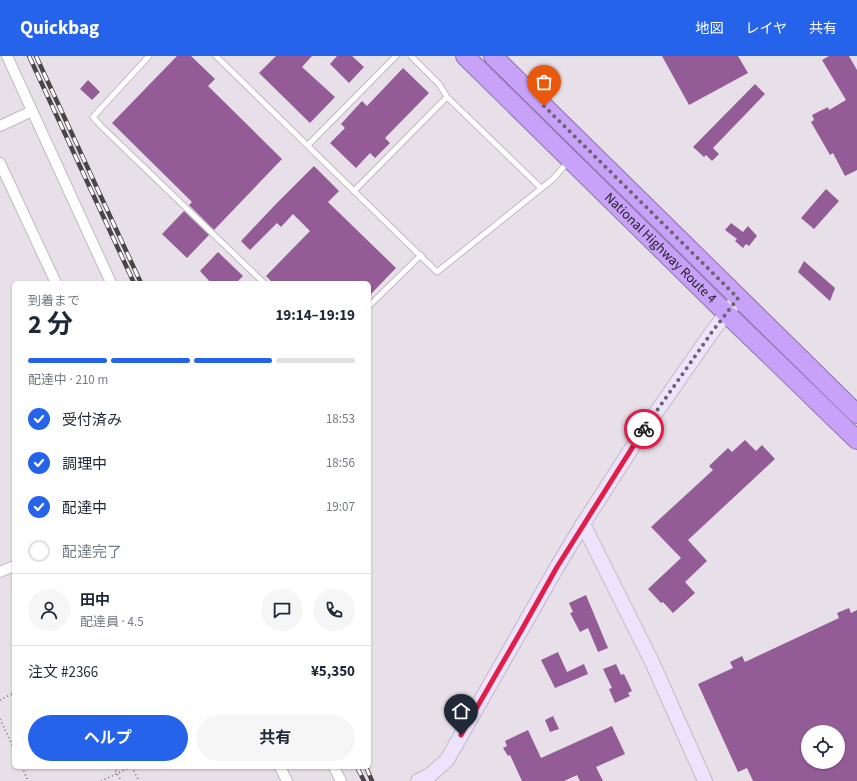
<!DOCTYPE html>
<html lang="ja">
<head>
<meta charset="utf-8">
<style>
  body { margin:0; font-family:"Source Sans 3","Noto Sans JP",sans-serif; background:#f6f6f7; color:#1f2937; height:100vh; display:flex; flex-direction:column; font-size:15px; white-space:nowrap }
  * { box-sizing:border-box; margin:0 }
  p { font-size:13px; color:#747a83 }
  .icon { flex:none; width:22px; height:22px; fill:none; stroke:currentColor; stroke-width:2; stroke-linecap:round; stroke-linejoin:round }
  .map { position:relative; flex:1; overflow:hidden }
  .panel { position:absolute; left:12px; top:225px; width:359px; height:488px; display:flex; flex-direction:column; background:#fff; border-radius:6px; box-shadow:0 1px 3px #0004 }
  .panel>* { flex:none }
  .tools { position:absolute; left:801px; top:669px; display:grid; gap:8px }
  .tools a { display:grid; place-items:center; width:44px; height:44px; border-radius:50%; background:#fff; box-shadow:0 1px 3px #0004; font-size:20px }
  .pin { position:absolute; display:grid; place-items:center; width:34px; height:34px; color:#fff; margin:-41px -17px; border-radius:50% 50% 50% 0; rotate:-45deg; box-shadow:0 0 4px #0007 }
  .pin .icon { rotate:45deg }
  .courier { position:absolute; display:grid; place-items:center; width:40px; height:40px; margin:-20px; border:3px solid #e11d48; border-radius:50%; background:#fff; color:#222; box-shadow:0 1px 5px #0007 }
  .head em { font-style:normal; font-weight:700 }
  .head div { display:flex; flex-direction:column-reverse }
  .head { display:flex; align-items:center; justify-content:space-between; height:68px; padding:0 16px }
  h1 { font-size:26px; font-weight:700; line-height:30px }
  .bar { display:grid; grid-template-columns:repeat(4,1fr); gap:6px 4px; align-content:center; height:48px; padding:0 16px }
  .bar i { height:5px; border-radius:3px; background:#e0e1e3 }
  .bar .selected { background:#2563eb }
  .bar p { grid-column:span 4 }
  .line { display:flex; align-items:center; gap:10px; padding:0 16px; border-top:1px solid #e0e1e3 }
  .line div { flex:1 }
  .round { display:grid; place-items:center; flex:none; width:42px; height:42px; border-radius:21px; background:#f6f6f7 }
  ol { padding:0 16px; list-style:none }
  li { display:flex; align-items:center; gap:12px; height:44px }
  li p { margin-inline-start:auto }
  li .icon { padding:4px; border-radius:50%; background:#2563eb; color:#fff; stroke-width:4 }
  li:last-child { color:#747a83 }
  li i { width:22px; height:22px; border:2px solid #e0e1e3; border-radius:50% }
  .button { display:flex; gap:8px; margin-top:auto; padding:8px 16px }
  .button a { flex:1; height:46px; border-radius:24px; background:#2563eb; color:#fff; font-size:16px; font-weight:700; line-height:46px; text-align:center }
  .button a+a { background:#f6f6f7; color:#1f2937 }
  header { display:flex; align-items:center; gap:24px; box-sizing:border-box; height:56px; padding:0 20px; background:#2563eb; color:#fff }
  header strong { font-size:19px }
  nav { display:flex; gap:22px; margin-inline-start:auto; font-size:14px }
  .map>svg:first-child { display:block }
</style>
</head>
<body>
<header>
<strong>Quickbag</strong>
<nav><a>地図</a><a>レイヤ</a><a>共有</a></nav>
</header>
<div class="map">
<svg width="857" height="725" viewBox="0 0 857 725">
  <rect width="100%" height="100%" fill="#e8e0e8"/>
  <!-- building -->
  <g fill="#945c96" fill-rule="evenodd">
    <polygon points="177,0 191,0 215,23 208,30 282,103 214,174 189,149 192,146 112,67"/>
    <polygon points="276,0 312,0 302,11 335,41 310,67 259,17"/>
    <polygon points="337,0 352,0 364,11 349,27 330,8"/>
    <polygon points="662,0 738,0 748,17 689,49"/>
    <polygon points="829,0 849,0 857,14 857,114 845,120 833,97 830,99 811,66 814,64 812,59 828,51 829,54 846,44 822,4"/>
    <polygon points="403,12 429,37 385,82 390,87 375,102 370,97 356,112 330,87 345,72 341,68 362,45 367,50"/>
    <polygon points="88,24 100,36 92,44 80,33"/>
    <polygon points="755,28 765,38 713,92 719,98 712,105 706,99 704,101 693,91"/>
    <polygon points="314,110 339,135 328,146 396,212 369,240 369,227 273,227 266,220 310,175 293,158 281,171 277,167 250,194 241,185 275,149"/>
    <polygon points="826,133 839,145 814,173 801,162"/>
    <polygon points="184,155 209,179 187,202 162,178"/>
    <polygon points="731,167 743,176 748,170 757,180 749,190 746,188 743,192 735,185 737,183 725,174"/>
    <polygon points="218,196 243,220 236,227 211,227 200,215"/>
    <polygon points="804,205 835,232 830,245 798,216"/>
    <polygon points="745,384 756,395 762,389 775,403 688,484 707,505 685,526 695,537 673,557 663,546 661,547 648,533 681,502 651,471 713,414 709,410 728,392 732,396"/>
    <polygon points="586,539 608,592 598,596 588,572 580,576 570,557 573,556 569,547"/>
    <path d="M849,552L851,557L857,554V725H753L747,712L738,716L698,628L733,612L730,606L742,600L745,606L839,562L837,557ZM808,676H838V706H808Z"/>
    <polygon points="558,596 567,616 584,608 588,618 555,632 541,604"/>
    <polygon points="616,608 621,619 624,618 632,635 628,637 630,640 615,647 609,633 612,632 603,613"/>
    <polygon points="553,660 559,673 550,676 545,664"/>
    <polygon points="612,670 625,698 596,711 603,725 580,725 577,719 564,725 522,725 510,699 508,700 503,692 507,690 505,685 528,674 541,702"/>
  </g>
  <g fill="none" stroke-linecap="round" stroke-linejoin="round">
    <!-- lane casing -->
    <g stroke="#c1b9c1" stroke-width="7">
      <g id="lane">
        <polyline points="149,0 93,61 101,70 264,227"/>
        <polyline points="216,0 437,216 553,123 568,106"/>
        <polyline points="411,0 439,28 447,41 541,132"/>
        <polyline points="308,89 396,0"/>
        <polyline points="354,135 447,41"/>
        <polyline points="369,250 421,199"/>
      </g>
    </g>
    <!-- street casing -->
    <g stroke="#c1b9c1" stroke-width="12">
      <g id="street">
        <polyline points="7,0 111,227"/>
        <polyline points="0,70 32,55"/>
        <polyline points="0,107 56,227"/>
        <polyline points="0,516 14,510"/>
        <polyline points="280,711 287,725"/>
        <polyline points="334,711 341,725"/>
      </g>
    </g>
    <!-- secondary casing -->
    <g stroke="#c1b9c1" stroke-width="16">
      <g id="secondary">
        <polyline points="583,468 652,606 705,725"/>
        <polyline points="418,725 430,719 447,704 557,511 583,468 639,381 712,276 738,242"/>
      </g>
    </g>
    <!-- highway casing -->
    <g stroke="#8e75ae" stroke-width="20">
      <g id="highway">
        <path id="s1" d="M465,0L726,257L857,384"/>
        <polyline points="493,0 857,358"/>
      </g>
    </g>
    <!-- path -->
    <g stroke="#847f84" stroke-width="2" stroke-dasharray="1 3" stroke-linecap="butt">
      <polyline points="0,644 14,637"/>
      <polyline points="0,663 14,693"/>
      <polyline points="22,711 28,725"/>
      <polyline points="114,711 121,725"/>
      <polyline points="132,711 139,725"/>
      <polyline points="101,725 131,711"/>
    </g>
    <!-- lane -->
    <use href="#lane" stroke="#fff" stroke-width="5"/>
    <!-- street -->
    <use href="#street" stroke="#fff" stroke-width="10"/>
    <!-- secondary -->
    <use href="#secondary" stroke="#eee3fd" stroke-width="14"/>
    <!-- highway -->
    <use href="#highway" stroke="#c7a2f8" stroke-width="18"/>
    <!-- rail casing -->
    <g stroke="#494549" stroke-width="4.5">
      <g id="rail">
        <polyline points="29,0 134,227"/>
        <polyline points="36,0 141,227"/>
        <polyline points="357,711 364,725"/>
        <polyline points="366,711 372,725"/>
      </g>
    </g>
    <!-- rail -->
    <use href="#rail" stroke="#fff" stroke-width="3" stroke-dasharray="9" stroke-linecap="butt"/>
  </g>
  <g fill="none" stroke-linecap="round" stroke-linejoin="round">
    <!-- done -->
    <polyline stroke="#696469" stroke-width="4" stroke-dasharray="0 7.2" points="544,50 738,242 712,276 644,373"/>
    <!-- route -->
    <polyline stroke="#e11d48" stroke-width="5" points="461,679 521,575 557,511 644,373"/>
  </g>
  <g text-anchor="middle" dominant-baseline="central" stroke-width="3.5" stroke-linejoin="round" paint-order="stroke">
    <!-- street labels -->
    <g font-size="14" fill="#252225" stroke="#fff">
      <text stroke="none"><textPath href="#s1" startOffset="274">National Highway Route 4</textPath></text>
    </g>
  </g>
</svg>
<div class="tools">
<a><svg class="icon" aria-label="locate" viewBox="0 0 24 24"><circle cx="12" cy="12" r="6"/><path d="M12 2v4M12 18v4M2 12h4M18 12h4"/></svg></a>
</div>
<div class="pin" style="left:544px;top:50px;background:#ea580c"><svg class="icon" aria-label="bag" viewBox="0 0 24 24"><path d="M5 8h14l-1 12H6zM9 8a3 3 0 0 1 6 0"/></svg></div>
<div class="pin" style="left:461px;top:679px;background:#1f2937"><svg class="icon" aria-label="home" viewBox="0 0 24 24"><path d="M3 11l9-7 9 7M6 9v11h12V9"/></svg></div>
<div class="courier" style="left:644px;top:373px"><svg class="icon" aria-label="bike" viewBox="0 0 24 24"><circle cx="6" cy="16" r="4"/><circle cx="18" cy="16" r="4"/><path d="M6 16l4-8h5l3 8M10 8l3 8H6M13 5h3"/></svg></div>
<section class="panel">
<div class="head"><div><h1>2 分</h1><p>到着まで</p></div><em>19:14–19:19</em></div>
<div class="bar"><i class="selected"></i><i class="selected"></i><i class="selected"></i><i></i><p>配達中 · 210 m</p></div>
<ol>
<li><svg class="icon" aria-label="check" viewBox="0 0 24 24"><path d="M5 12l5 5 9-10"/></svg>受付済み<p>18:53</p></li>
<li><svg class="icon" aria-label="check" viewBox="0 0 24 24"><path d="M5 12l5 5 9-10"/></svg>調理中<p>18:56</p></li>
<li><svg class="icon" aria-label="check" viewBox="0 0 24 24"><path d="M5 12l5 5 9-10"/></svg>配達中<p>19:07</p></li>
<li><i></i>配達完了</li>
</ol>
<div class="line" style="height:72px"><a class="round"><svg class="icon" aria-label="person" viewBox="0 0 24 24"><circle cx="12" cy="8" r="4"/><path d="M4 21q1-7 8-7t8 7"/></svg></a><div><b>田中</b><p>配達員 · 4.5</p></div><a class="round"><svg class="icon" aria-label="chat" viewBox="0 0 24 24"><path d="M4 5h16v11H9l-5 4z"/></svg></a><a class="round"><svg class="icon" aria-label="phone" viewBox="0 0 24 24"><path d="M5 4h4l2 5-3 2q2 4 5 5l2-3 5 2v4C11 20 4 13 5 4z"/></svg></a></div>
<div class="line" style="height:52px"><div>注文 #2366</div><b>¥5,350</b></div>
<div class="button"><a>ヘルプ</a><a>共有</a></div>
</section>
</div>
</body>
</html>
